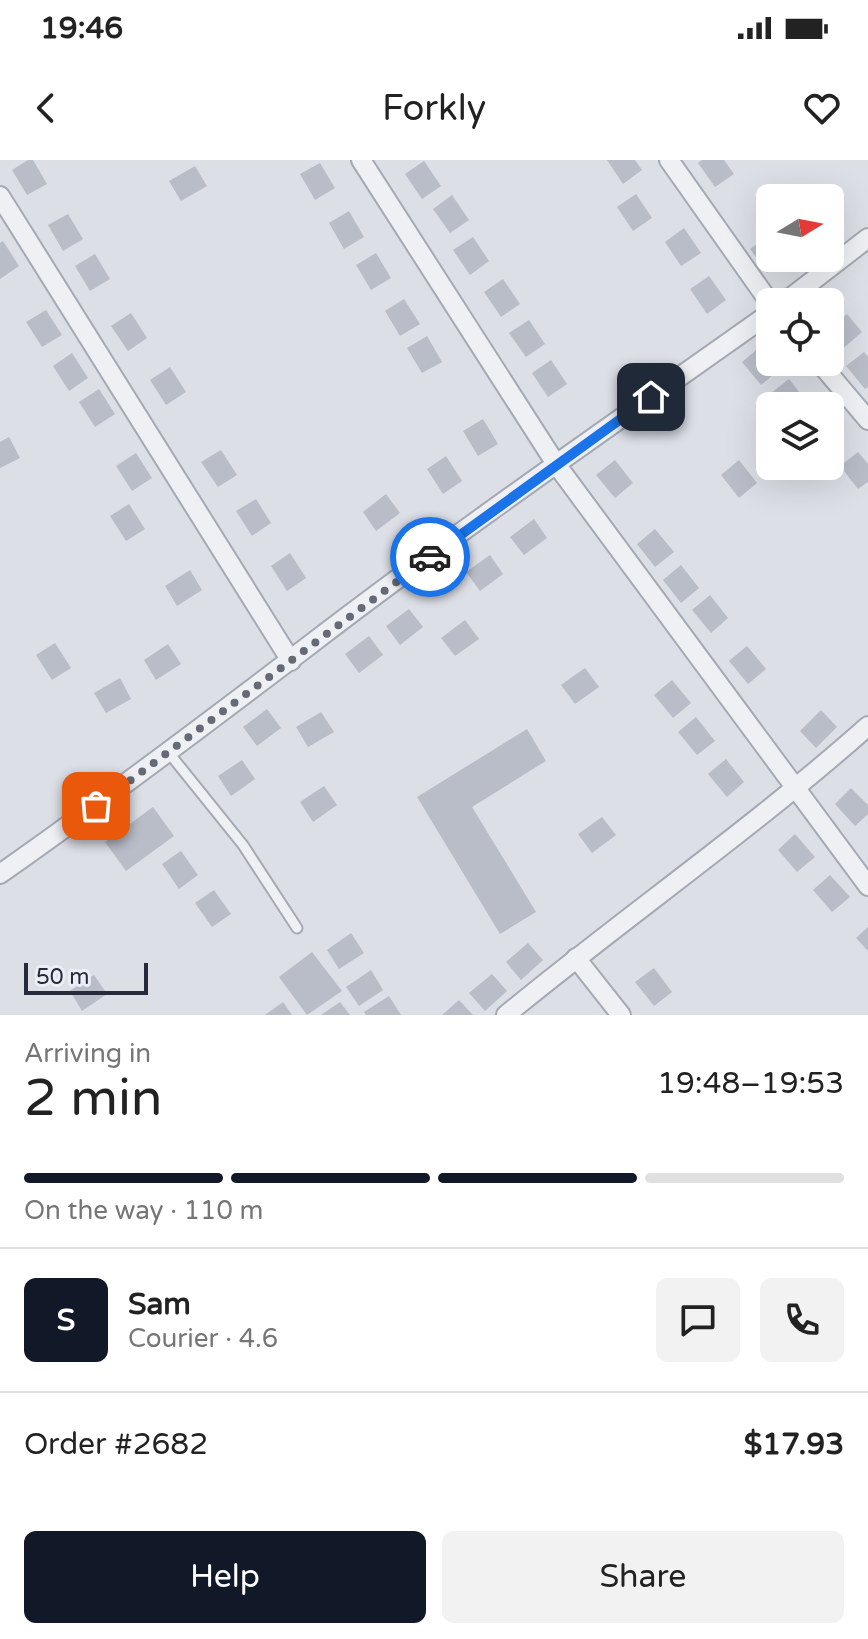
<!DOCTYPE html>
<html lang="en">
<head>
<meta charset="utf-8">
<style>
  body { margin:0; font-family:"Varela Round",sans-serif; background:#f2f2f2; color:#222; height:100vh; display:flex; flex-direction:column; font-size:30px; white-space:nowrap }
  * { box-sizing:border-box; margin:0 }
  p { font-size:26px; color:#767676 }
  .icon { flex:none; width:44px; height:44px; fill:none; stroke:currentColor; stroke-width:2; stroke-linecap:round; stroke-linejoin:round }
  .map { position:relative; height:855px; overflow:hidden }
  .details { display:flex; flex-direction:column; background:#fff; flex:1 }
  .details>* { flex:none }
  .needle { width:52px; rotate:80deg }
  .fabs { position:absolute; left:756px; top:24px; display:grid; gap:16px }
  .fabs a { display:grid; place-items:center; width:88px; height:88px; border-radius:12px; background:#fff; box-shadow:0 8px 32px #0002; font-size:40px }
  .scale { position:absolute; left:24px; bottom:20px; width:124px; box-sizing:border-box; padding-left:8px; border:4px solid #262b3b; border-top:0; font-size:22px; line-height:28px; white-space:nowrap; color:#262b3b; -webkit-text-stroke:6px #ebeef4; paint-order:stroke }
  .pin { position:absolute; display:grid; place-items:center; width:68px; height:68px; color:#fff; margin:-34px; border-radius:16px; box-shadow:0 4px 12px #0006 }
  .courier { position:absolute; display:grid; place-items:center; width:80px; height:80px; margin:-40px; border:6px solid #1a73e8; border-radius:50%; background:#fff; color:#222; box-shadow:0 2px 10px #0007 }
  .head em { font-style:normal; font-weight:600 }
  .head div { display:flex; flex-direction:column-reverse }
  .head { display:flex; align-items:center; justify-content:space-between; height:136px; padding:0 24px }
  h1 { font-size:52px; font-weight:600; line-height:60px }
  .bar { display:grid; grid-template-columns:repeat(4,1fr); gap:12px 8px; align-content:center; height:96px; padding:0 24px }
  .bar i { height:10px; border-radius:6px; background:#e0e0e0 }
  .bar .current { background:#111827 }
  .bar p { grid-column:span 4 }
  .line { display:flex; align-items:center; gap:20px; padding:0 24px; border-top:2px solid #e0e0e0 }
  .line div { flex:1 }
  .round { display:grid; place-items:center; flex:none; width:84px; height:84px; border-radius:12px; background:#f2f2f2 }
  .action { display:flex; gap:16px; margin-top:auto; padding:16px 24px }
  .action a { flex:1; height:92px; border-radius:12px; background:#111827; color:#fff; font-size:32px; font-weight:600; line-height:92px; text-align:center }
  .action a+a { background:#f2f2f2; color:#222 }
  .status { display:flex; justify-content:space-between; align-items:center; height:56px; padding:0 40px; background:#fff; direction:ltr }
  .status svg { height:22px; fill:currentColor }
  header { display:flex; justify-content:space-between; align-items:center; height:104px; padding:0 24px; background:#fff; font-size:36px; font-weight:600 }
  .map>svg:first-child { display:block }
</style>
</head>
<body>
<div class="status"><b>19:46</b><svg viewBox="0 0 49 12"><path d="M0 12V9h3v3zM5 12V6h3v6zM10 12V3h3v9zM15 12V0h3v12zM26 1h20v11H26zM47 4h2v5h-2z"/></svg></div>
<header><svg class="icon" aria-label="back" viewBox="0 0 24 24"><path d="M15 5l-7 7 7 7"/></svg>Forkly<svg class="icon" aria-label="heart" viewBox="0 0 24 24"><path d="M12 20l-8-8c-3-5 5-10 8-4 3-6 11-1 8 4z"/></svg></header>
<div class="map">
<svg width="868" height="855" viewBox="0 0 868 855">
  <rect width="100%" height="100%" fill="#dcdfe6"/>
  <!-- building -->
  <g fill="#b9bdc8">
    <polygon points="28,0 33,0 47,24 27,35 12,10"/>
    <polygon points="607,0 635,0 642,10 623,24"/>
    <polygon points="702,0 724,0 734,14 715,27 698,3"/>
    <polygon points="424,1 441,26 422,39 405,14"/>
    <polygon points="320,3 335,28 315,40 300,14"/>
    <polygon points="195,6 207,26 181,41 169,21"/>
    <polygon points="636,34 652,58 633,71 617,47"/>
    <polygon points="452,35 469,60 450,73 433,49"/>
    <polygon points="349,51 364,77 344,89 329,63"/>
    <polygon points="68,54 83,79 63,91 48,65"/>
    <polygon points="684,68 701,93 681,106 665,82"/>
    <polygon points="770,75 770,98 786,100 767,113 750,89"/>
    <polygon points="473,77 489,101 470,115 453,90"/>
    <polygon points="3,81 19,106 0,119 0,83"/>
    <polygon points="376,93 391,118 371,130 356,105"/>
    <polygon points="95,94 110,119 90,131 75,106"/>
    <polygon points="709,116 726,140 707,154 690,129"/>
    <polygon points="503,119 520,144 501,157 484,132"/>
    <polygon points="404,139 420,164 400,176 385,151"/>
    <polygon points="46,150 62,175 42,187 26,162"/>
    <polygon points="131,153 147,178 128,191 111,166"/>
    <polygon points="847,154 862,172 840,191 830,180 830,169"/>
    <polygon points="529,160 545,184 526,197 509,173"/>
    <polygon points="427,176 442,202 422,213 407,188"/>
    <polygon points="760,187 779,210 761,225 742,202"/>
    <polygon points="864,192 868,197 868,227 865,229 846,206"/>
    <polygon points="72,193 88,218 69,231 53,206"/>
    <polygon points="551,200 567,224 548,237 532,213"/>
    <polygon points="170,207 186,232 166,245 150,220"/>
    <polygon points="789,219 807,242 802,246 781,246 771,233"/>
    <polygon points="99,229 115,254 95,267 79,242"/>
    <polygon points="483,259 498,284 478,296 463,271"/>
    <polygon points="9,277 20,298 0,308 0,282"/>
    <polygon points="221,290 237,315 218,327 201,302"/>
    <polygon points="858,292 868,304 868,322 858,329 840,306"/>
    <polygon points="136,293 152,318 132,331 116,306"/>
    <polygon points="446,296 462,321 443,334 427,309"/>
    <polygon points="615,300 633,323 615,338 596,315"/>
    <polygon points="739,300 757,323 739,338 721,315"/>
    <polygon points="386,334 400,353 376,371 363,352"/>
    <polygon points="256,339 271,363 252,376 236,351"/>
    <polygon points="129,344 145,369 126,381 110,356"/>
    <polygon points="534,359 547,378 524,395 510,377"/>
    <polygon points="655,369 674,392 655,407 637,384"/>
    <polygon points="290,393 306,418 287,431 271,406"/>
    <polygon points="490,395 503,414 480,431 466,412"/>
    <polygon points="681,405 699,428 681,443 663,420"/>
    <polygon points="190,410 202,430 177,446 165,426"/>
    <polygon points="710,435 728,458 711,473 692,450"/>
    <polygon points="409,449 423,467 400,485 386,466"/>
    <polygon points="465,460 479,479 455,496 441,478"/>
    <polygon points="369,476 383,495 359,513 345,494"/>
    <polygon points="55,483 71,508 52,520 36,495"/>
    <polygon points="168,484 181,504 156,520 144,500"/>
    <polygon points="747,486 766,509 748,524 729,501"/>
    <polygon points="585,508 599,527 575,544 561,525"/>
    <polygon points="120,518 131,539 106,553 94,533"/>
    <polygon points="672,520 691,543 673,558 654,535"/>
    <polygon points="267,549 281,568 257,586 243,567"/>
    <polygon points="821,550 837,567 816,588 800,571"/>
    <polygon points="321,552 334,572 308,587 296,567"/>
    <polygon points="696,557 715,581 697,595 678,572"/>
    <polygon points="527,569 546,601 472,647 536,752 500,774 417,637"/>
    <polygon points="726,599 744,622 727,637 708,614"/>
    <polygon points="242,600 255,619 231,636 218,616"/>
    <polygon points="324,626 337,645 313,662 300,642"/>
    <polygon points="851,628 868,645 868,654 855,666 835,644"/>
    <polygon points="153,647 174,676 126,711 105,682"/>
    <polygon points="602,657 616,675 592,693 578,674"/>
    <polygon points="795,674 815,697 797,712 778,690"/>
    <polygon points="181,691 198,715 179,729 162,704"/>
    <polygon points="830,715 850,737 832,752 813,730"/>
    <polygon points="214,730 231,754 212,767 195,743"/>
    <polygon points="868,767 868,791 856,778"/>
    <polygon points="351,773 364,793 339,809 327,790"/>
    <polygon points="528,783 543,800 521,820 506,802"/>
    <polygon points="312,792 342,831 307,855 279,817"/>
    <polygon points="654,808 672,832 654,846 635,822"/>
    <polygon points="371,810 383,830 359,846 346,827"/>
    <polygon points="492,814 507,831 485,851 469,833"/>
    <polygon points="94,815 107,834 82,851 70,831"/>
    <polygon points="389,836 401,855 366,855 364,852"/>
    <polygon points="459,840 473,855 442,855"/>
    <polygon points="283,842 292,855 265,855"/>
    <polygon points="340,842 350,855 321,855"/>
  </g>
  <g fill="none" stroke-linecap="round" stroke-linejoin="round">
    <!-- service casing -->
    <g stroke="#a5a9b3" stroke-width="13">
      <polyline id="service" points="169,593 243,685 297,768"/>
    </g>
    <!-- minor casing -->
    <g stroke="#a5a9b3" stroke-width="22">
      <g id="minor">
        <polyline points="361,0 556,304 868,726"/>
        <polyline points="669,0 770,143"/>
        <polyline points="0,36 291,501"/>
        <polyline points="785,142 868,78"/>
        <polyline points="819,202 868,260"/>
        <path d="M0,714C104,641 206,564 307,487C458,371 615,263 770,153"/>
        <polyline points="576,798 621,855"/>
        <path d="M506,855C625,757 752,669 868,566"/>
      </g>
    </g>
    <!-- service -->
    <use href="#service" stroke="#eef0f4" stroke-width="9"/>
    <!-- minor -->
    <use href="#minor" stroke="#eef0f4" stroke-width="18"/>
  </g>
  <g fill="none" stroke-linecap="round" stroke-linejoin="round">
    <!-- done -->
    <polyline stroke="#666a77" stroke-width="8" stroke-dasharray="0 14.4" points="96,646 430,397"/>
    <!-- route -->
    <polyline stroke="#1a73e8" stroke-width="10" points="430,397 651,237"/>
  </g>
</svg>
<div class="fabs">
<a><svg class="needle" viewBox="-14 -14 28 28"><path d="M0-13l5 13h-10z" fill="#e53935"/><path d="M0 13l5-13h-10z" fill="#767676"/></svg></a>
<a><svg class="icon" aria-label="locate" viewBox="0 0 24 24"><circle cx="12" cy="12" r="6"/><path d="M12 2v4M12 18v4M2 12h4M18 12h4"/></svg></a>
<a><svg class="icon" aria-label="layers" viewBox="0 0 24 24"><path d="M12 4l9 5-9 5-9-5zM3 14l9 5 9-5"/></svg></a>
</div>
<div class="scale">50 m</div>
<div class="pin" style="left:96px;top:646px;background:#ea580c"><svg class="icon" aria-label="bag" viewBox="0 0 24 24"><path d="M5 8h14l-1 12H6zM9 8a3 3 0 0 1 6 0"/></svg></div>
<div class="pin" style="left:651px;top:237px;background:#1f2937"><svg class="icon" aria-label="home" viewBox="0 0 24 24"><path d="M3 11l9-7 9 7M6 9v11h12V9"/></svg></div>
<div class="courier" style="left:430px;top:397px"><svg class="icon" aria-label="car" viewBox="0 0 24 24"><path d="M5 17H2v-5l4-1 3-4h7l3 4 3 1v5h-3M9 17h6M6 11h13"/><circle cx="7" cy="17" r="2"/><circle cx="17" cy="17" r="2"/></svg></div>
</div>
<section class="details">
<div class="head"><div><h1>2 min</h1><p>Arriving in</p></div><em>19:48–19:53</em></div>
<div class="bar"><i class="current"></i><i class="current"></i><i class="current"></i><i></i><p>On the way · 110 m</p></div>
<div class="line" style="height:144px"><b class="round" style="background:#111827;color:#fff">S</b><div><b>Sam</b><p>Courier · 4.6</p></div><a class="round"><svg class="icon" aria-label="chat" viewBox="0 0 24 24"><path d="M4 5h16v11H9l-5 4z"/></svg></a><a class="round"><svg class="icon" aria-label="phone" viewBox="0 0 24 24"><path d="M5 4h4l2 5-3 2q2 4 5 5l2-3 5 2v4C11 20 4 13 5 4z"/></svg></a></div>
<div class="line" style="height:104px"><div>Order #2682</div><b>$17.93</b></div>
<div class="action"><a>Help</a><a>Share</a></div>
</section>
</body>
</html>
